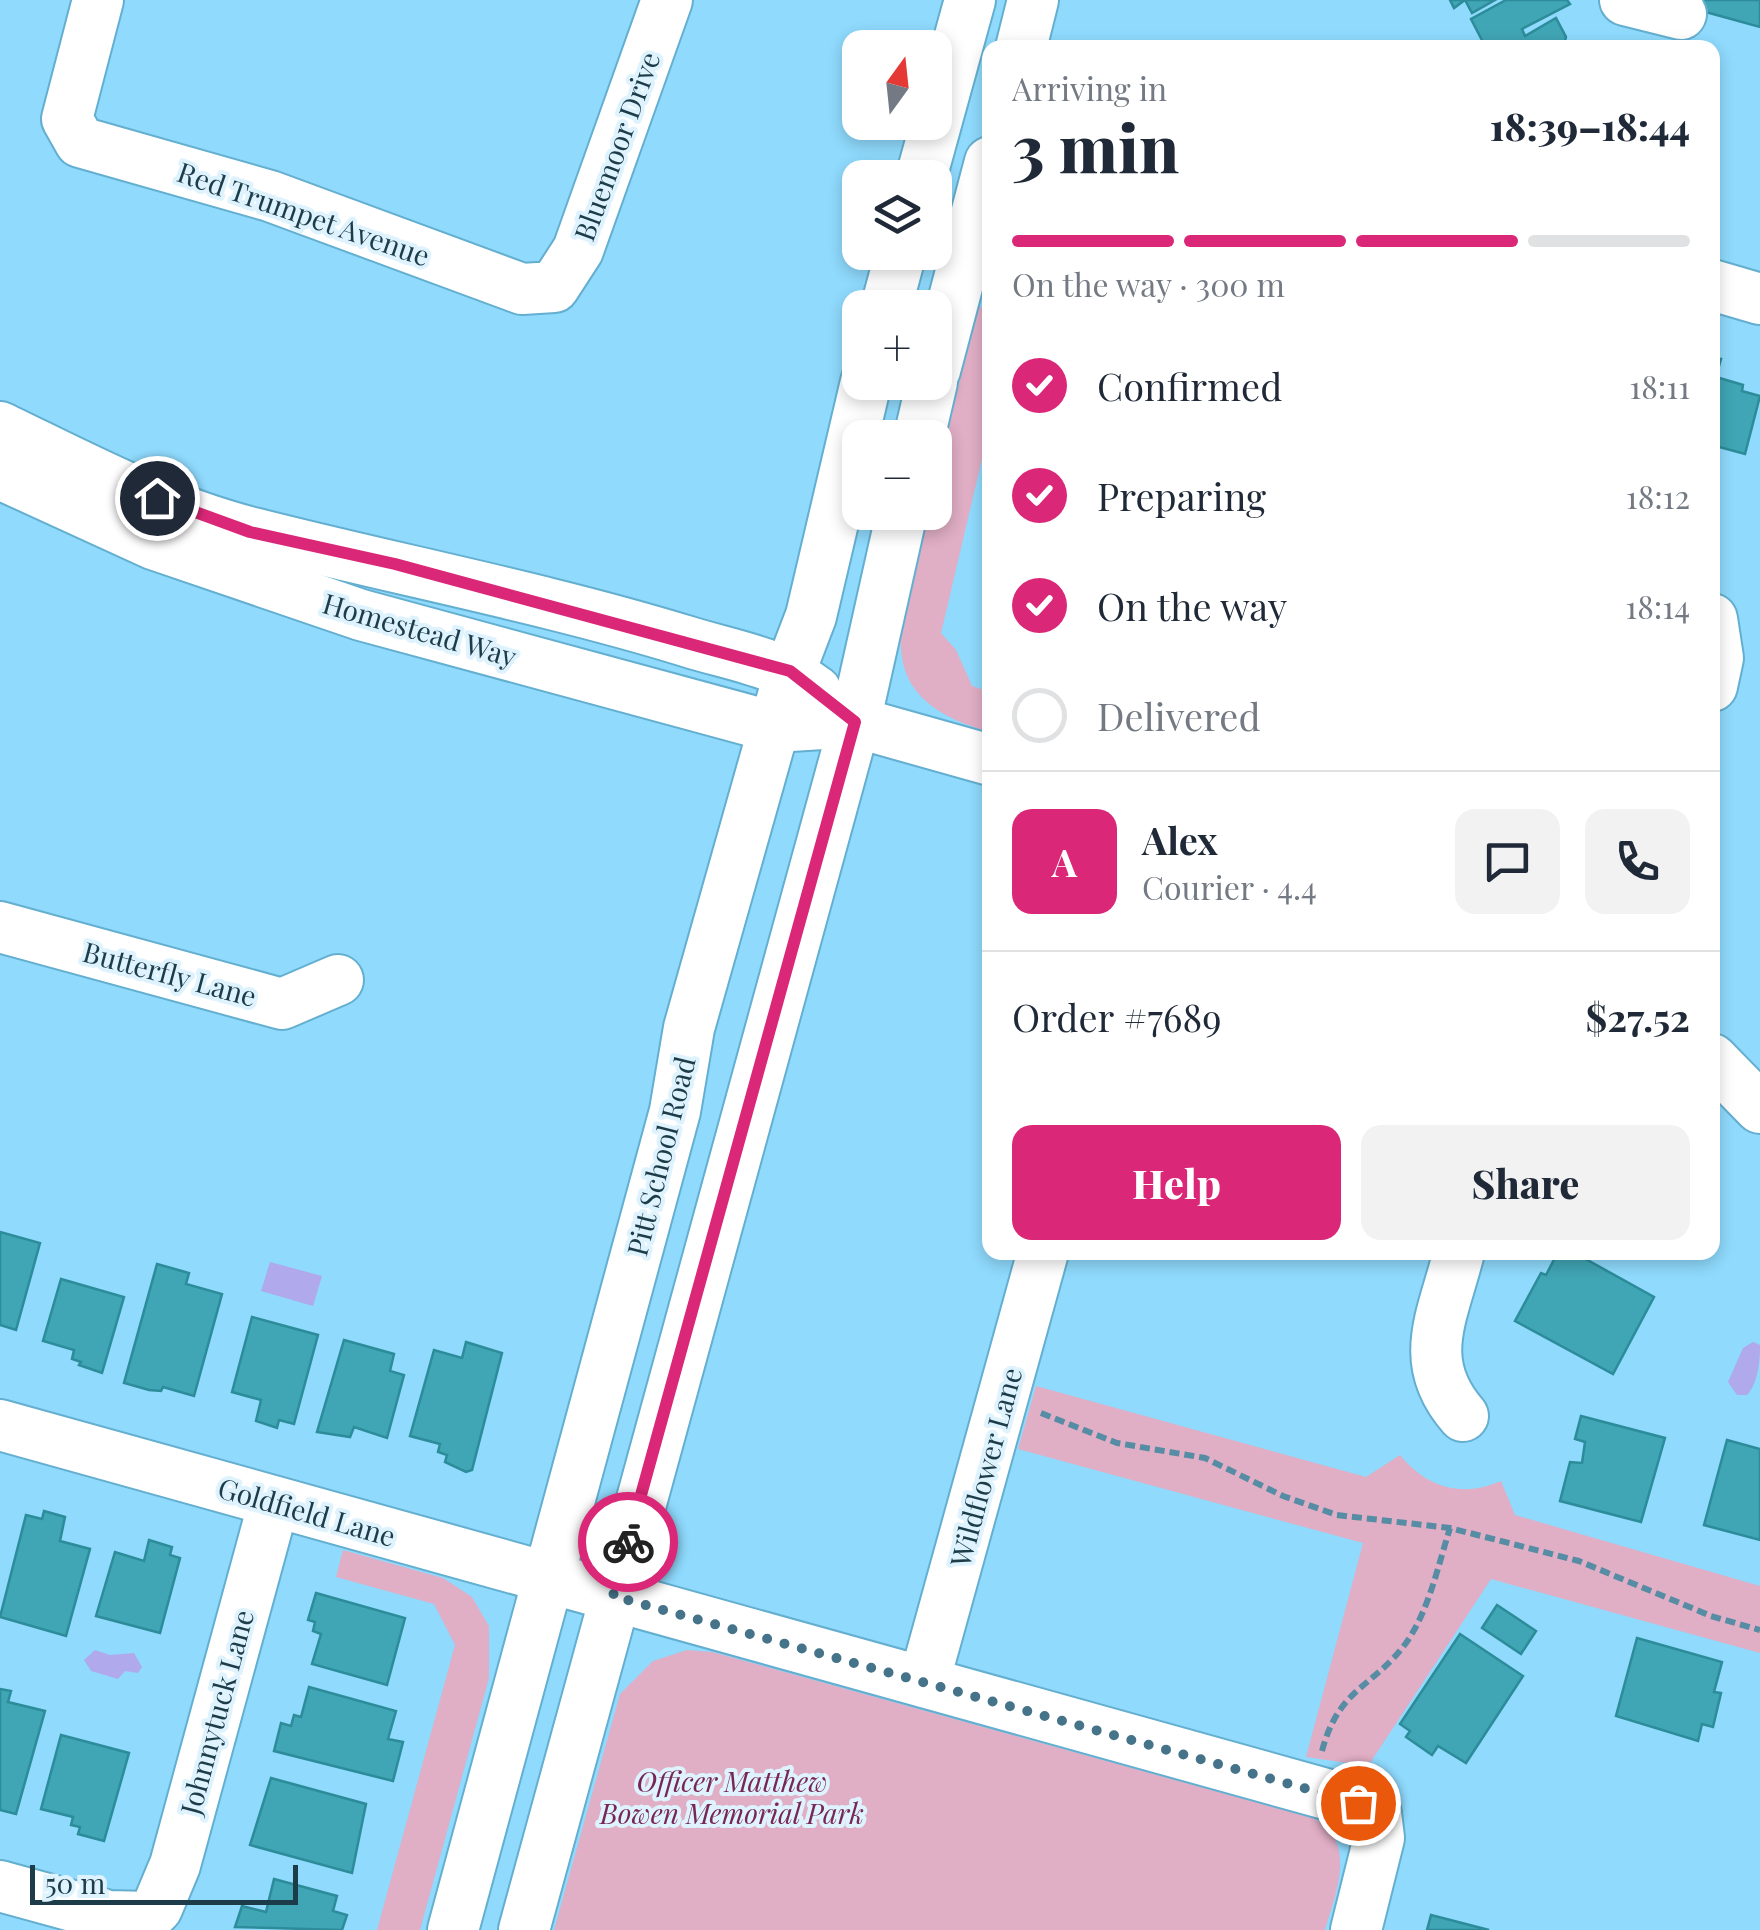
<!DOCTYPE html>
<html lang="en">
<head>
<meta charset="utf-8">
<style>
  body { margin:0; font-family:"Playfair Display",serif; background:#f2f2f3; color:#1f2937; height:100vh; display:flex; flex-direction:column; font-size:38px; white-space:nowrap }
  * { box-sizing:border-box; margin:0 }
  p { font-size:32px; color:#747a83 }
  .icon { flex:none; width:55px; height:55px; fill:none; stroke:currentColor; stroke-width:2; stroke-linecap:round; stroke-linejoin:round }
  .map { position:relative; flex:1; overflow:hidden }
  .panel { position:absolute; left:982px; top:40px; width:738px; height:1220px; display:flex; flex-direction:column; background:#fff; border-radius:20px; box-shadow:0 5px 15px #0003 }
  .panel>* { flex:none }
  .needle { width:65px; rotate:15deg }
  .controls { position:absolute; left:842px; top:30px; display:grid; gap:20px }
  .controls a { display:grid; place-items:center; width:110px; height:110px; border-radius:20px; background:#fff; box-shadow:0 5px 15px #0003; font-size:50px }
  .scale { position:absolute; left:30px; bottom:25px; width:268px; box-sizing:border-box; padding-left:10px; border:5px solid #1d3c4a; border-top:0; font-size:28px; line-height:35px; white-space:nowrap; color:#1d3c4a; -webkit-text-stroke:8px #def3fd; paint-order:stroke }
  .pin { position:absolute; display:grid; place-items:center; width:85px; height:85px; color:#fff; margin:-42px; border:5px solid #fff; border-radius:50%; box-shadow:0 2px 10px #0007 }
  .courier { position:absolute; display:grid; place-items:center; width:100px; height:100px; margin:-50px; border:8px solid #db2777; border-radius:50%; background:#fff; color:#222; box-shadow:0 2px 12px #0007 }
  .summary em { font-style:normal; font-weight:800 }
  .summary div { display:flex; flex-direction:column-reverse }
  .summary { display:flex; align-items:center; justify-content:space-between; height:170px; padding:0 30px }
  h1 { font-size:65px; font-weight:800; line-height:75px }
  .bar { display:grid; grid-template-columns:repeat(4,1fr); gap:15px 10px; align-content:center; height:120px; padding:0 30px }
  .bar i { height:12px; border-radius:8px; background:#e0e1e3 }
  .bar .selected { background:#db2777 }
  .bar p { grid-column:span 4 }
  .line { display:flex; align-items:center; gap:25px; padding:0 30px; border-top:2px solid #e0e1e3 }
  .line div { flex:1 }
  .round { display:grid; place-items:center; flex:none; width:105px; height:105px; border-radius:20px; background:#f2f2f3 }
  ol { padding:0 30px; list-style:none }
  li { display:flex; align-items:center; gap:30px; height:110px }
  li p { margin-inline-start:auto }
  li .icon { padding:10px; border-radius:50%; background:#db2777; color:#fff; stroke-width:4 }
  li:last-child { color:#747a83 }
  li i { width:55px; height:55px; border:5px solid #e0e1e3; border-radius:50% }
  .primary-button { display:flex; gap:20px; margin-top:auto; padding:20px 30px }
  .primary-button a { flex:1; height:115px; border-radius:20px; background:#db2777; color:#fff; font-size:40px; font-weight:800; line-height:115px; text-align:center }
  .primary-button a+a { background:#f2f2f3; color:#1f2937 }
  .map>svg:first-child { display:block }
</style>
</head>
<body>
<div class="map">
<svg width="1760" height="1930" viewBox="0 0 1760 1930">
  <rect width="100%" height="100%" fill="#8fdafd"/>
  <!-- green -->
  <g fill="#e0aec5">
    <path d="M978,306L990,309V425L941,633L956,650L972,686L990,692V732C858,696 905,613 928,513L935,512V481Z"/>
    <path d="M1036,1386L1366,1477L1400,1455C1427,1488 1462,1498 1501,1481L1515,1515L1760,1586V1653L1491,1579L1368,1766L1306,1757L1363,1543L1018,1449Z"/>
    <polygon points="343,1550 443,1578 472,1597 489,1626 489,1678 420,1930 377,1930 455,1645 434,1604 336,1577"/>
    <path d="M687,1650L712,1652L1313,1818C1358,1841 1336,1892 1325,1930H554L620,1694L653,1661Z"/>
  </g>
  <!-- water -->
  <g fill="#b0a9eb">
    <polygon points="270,1262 322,1276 313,1306 261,1291"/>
    <path d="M1753,1342L1760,1345C1760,1361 1758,1383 1747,1395H1737L1728,1382L1743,1348Z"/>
    <polygon points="95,1650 110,1655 134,1653 142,1667 138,1673 125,1671 118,1679 91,1671 84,1660"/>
  </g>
  <!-- building -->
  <g fill="#40a5b4" stroke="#2c8c9a" stroke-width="2.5">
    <polygon points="1450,0 1495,0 1472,13 1465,0 1454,8"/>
    <polygon points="1506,0 1567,0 1570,4 1522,29 1525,36 1556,18 1566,37 1563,48 1486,48 1471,19"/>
    <polygon points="1697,0 1760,0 1760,27 1695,9"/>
    <polygon points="1712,357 1721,359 1716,377 1743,385 1742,391 1760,396 1745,454 1712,445"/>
    <polygon points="0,1232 40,1243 16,1330 0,1325"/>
    <polygon points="1558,1252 1573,1252 1654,1297 1613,1374 1515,1321 1541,1273 1546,1275"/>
    <polygon points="157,1264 189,1273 186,1284 222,1294 194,1396 163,1387 161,1391 149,1390 124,1383"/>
    <polygon points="61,1279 124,1297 102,1373 79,1365 81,1362 72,1359 74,1350 43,1341"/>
    <polygon points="252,1317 318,1335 294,1424 279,1420 277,1428 256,1421 261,1400 232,1392"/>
    <polygon points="344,1340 394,1354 390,1371 404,1375 387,1438 354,1427 350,1437 317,1432"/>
    <polygon points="466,1342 502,1353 472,1470 466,1472 445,1462 447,1455 438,1452 440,1444 410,1436 434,1350 462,1358"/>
    <polygon points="1581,1416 1665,1438 1641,1522 1560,1501 1570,1462 1582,1463 1585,1442 1575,1439"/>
    <polygon points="1727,1440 1760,1449 1760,1540 1704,1525"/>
    <polygon points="44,1511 65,1517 60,1541 90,1549 66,1636 0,1617 26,1515 42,1519"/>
    <polygon points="149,1540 172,1547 170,1555 180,1558 160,1633 96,1616 115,1552 144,1561"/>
    <polygon points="316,1593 405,1618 387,1685 312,1664 321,1634 313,1631 315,1622 308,1620"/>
    <polygon points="1497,1605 1536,1631 1521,1654 1482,1628"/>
    <polygon points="1460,1634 1523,1676 1466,1763 1438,1746 1432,1755 1406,1737 1410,1731 1400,1724"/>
    <polygon points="1637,1638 1722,1662 1714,1692 1721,1693 1713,1727 1702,1724 1698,1741 1616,1716"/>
    <polygon points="309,1687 396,1711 388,1739 403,1742 393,1781 274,1751 281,1723 291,1726 294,1715 301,1717"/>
    <polygon points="0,1689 11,1691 8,1702 45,1711 16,1814 0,1810"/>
    <polygon points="61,1735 129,1753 104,1841 78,1834 80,1827 71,1825 73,1817 41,1809"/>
    <polygon points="271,1778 366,1804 352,1873 250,1845"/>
    <polygon points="274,1879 337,1896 333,1911 347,1915 342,1930 235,1927 242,1906 266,1912"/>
    <polygon points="1431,1915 1489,1930 1427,1930"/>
  </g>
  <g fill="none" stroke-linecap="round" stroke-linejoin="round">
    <!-- minor casing -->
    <g stroke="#64afd0" stroke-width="54">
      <g id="minor">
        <polyline points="98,0 67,119 80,142 270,196 522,289 554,287 578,250 667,0"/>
        <polyline points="1625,0 1681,14"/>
        <polyline points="1021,48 1033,0"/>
        <polyline points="921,178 970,0"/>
        <polyline points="1712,285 1760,299"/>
        <polyline points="886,308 901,252"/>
        <polyline points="935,370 990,162"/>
        <path d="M0,427C81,466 165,511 253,533C398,570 546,598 689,642C734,656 779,662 816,691"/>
        <polyline points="919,438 932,382"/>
        <polyline points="0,474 153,544 361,615 774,727 855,722 990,760"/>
        <polyline points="1712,619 1718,658 1712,686"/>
        <polyline points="0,927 282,1004 338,980"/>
        <polyline points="1712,1059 1760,1108"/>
        <path d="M1459,1252C1443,1316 1415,1361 1463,1416"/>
        <polyline points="0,1425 1358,1803 1376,1813 1379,1838 1356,1930"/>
        <polyline points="924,1682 1043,1252"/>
        <polyline points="0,1886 109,1916 148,1917 157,1908 175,1865 274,1502"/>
        <polyline points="453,1930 675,1111 689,1028 790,671 811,616 866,382"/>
        <polyline points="524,1930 855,722 902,512"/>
      </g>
    </g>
    <!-- path -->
    <g stroke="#568ca4" stroke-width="6" stroke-dasharray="10 5" stroke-linecap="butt">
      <polyline points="1041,1413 1117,1443 1205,1458 1283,1496 1337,1515 1450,1528 1579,1561 1711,1616 1760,1630"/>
      <path d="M1322,1751C1339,1687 1373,1688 1406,1643C1429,1610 1438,1566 1450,1528"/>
    </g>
    <!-- minor -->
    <use href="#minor" stroke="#fff" stroke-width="50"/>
  </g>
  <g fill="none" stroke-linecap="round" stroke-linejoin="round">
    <!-- done -->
    <polyline stroke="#457389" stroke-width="10" stroke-dasharray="0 18" points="628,1542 613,1596 1358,1803"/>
    <!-- route -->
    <polyline stroke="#db2777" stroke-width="12" points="157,498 250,532 395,564 790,671 855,722 628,1542"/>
  </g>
  <g text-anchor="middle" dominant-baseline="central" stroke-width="8" stroke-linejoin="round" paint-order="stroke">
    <!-- street labels -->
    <g font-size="28" fill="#1d3c4a" stroke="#def3fd">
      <text transform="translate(616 146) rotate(-70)">Bluemoor Drive</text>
      <text transform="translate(304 213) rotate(19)">Red Trumpet Avenue</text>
      <text transform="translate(420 629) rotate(16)">Homestead Way</text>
      <text transform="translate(170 973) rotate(15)">Butterfly Lane</text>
      <text transform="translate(660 1156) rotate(-76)">Pitt School Road</text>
      <text transform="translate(985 1467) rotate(-75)">Wildflower Lane</text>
      <text transform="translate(307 1511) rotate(16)">Goldfield Lane</text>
      <text transform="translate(216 1712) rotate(-75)">Johnnytuck Lane</text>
    </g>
    <!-- park labels -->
    <g font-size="28" font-style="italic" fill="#782755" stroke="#def3fd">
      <text x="732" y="1780">Officer Matthew<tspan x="732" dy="32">Bowen Memorial Park</tspan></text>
    </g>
  </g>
</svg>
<div class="controls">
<a><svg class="needle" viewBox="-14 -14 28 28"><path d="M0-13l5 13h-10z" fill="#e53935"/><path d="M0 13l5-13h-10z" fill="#747a83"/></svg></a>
<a><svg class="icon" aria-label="layers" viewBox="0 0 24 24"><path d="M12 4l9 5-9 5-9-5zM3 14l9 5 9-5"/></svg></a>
<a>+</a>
<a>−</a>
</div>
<div class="scale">50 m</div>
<div class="pin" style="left:1358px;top:1803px;background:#ea580c"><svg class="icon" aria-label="bag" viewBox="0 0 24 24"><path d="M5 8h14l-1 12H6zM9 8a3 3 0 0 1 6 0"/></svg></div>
<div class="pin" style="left:157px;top:498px;background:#1f2937"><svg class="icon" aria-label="home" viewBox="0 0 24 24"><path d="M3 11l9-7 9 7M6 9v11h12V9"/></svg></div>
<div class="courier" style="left:628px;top:1542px"><svg class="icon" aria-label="bike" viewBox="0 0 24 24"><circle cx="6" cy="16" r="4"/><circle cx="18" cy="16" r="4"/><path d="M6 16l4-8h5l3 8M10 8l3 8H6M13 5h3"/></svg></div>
<section class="panel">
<div class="summary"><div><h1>3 min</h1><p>Arriving in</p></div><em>18:39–18:44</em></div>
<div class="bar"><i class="selected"></i><i class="selected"></i><i class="selected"></i><i></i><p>On the way · 300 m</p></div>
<ol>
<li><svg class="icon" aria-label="check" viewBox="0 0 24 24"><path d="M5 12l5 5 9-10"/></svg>Confirmed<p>18:11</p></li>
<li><svg class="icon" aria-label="check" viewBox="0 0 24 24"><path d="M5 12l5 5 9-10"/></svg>Preparing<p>18:12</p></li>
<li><svg class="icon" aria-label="check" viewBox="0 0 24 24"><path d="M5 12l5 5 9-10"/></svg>On the way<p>18:14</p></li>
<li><i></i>Delivered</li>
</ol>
<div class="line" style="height:180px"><b class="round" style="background:#db2777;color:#fff">A</b><div><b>Alex</b><p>Courier · 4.4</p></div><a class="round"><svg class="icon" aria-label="chat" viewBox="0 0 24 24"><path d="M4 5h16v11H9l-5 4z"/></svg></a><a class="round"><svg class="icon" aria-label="phone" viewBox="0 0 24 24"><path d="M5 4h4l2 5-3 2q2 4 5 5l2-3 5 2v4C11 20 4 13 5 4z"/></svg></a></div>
<div class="line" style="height:130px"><div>Order #7689</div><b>$27.52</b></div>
<div class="primary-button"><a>Help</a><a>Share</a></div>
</section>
</div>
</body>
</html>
